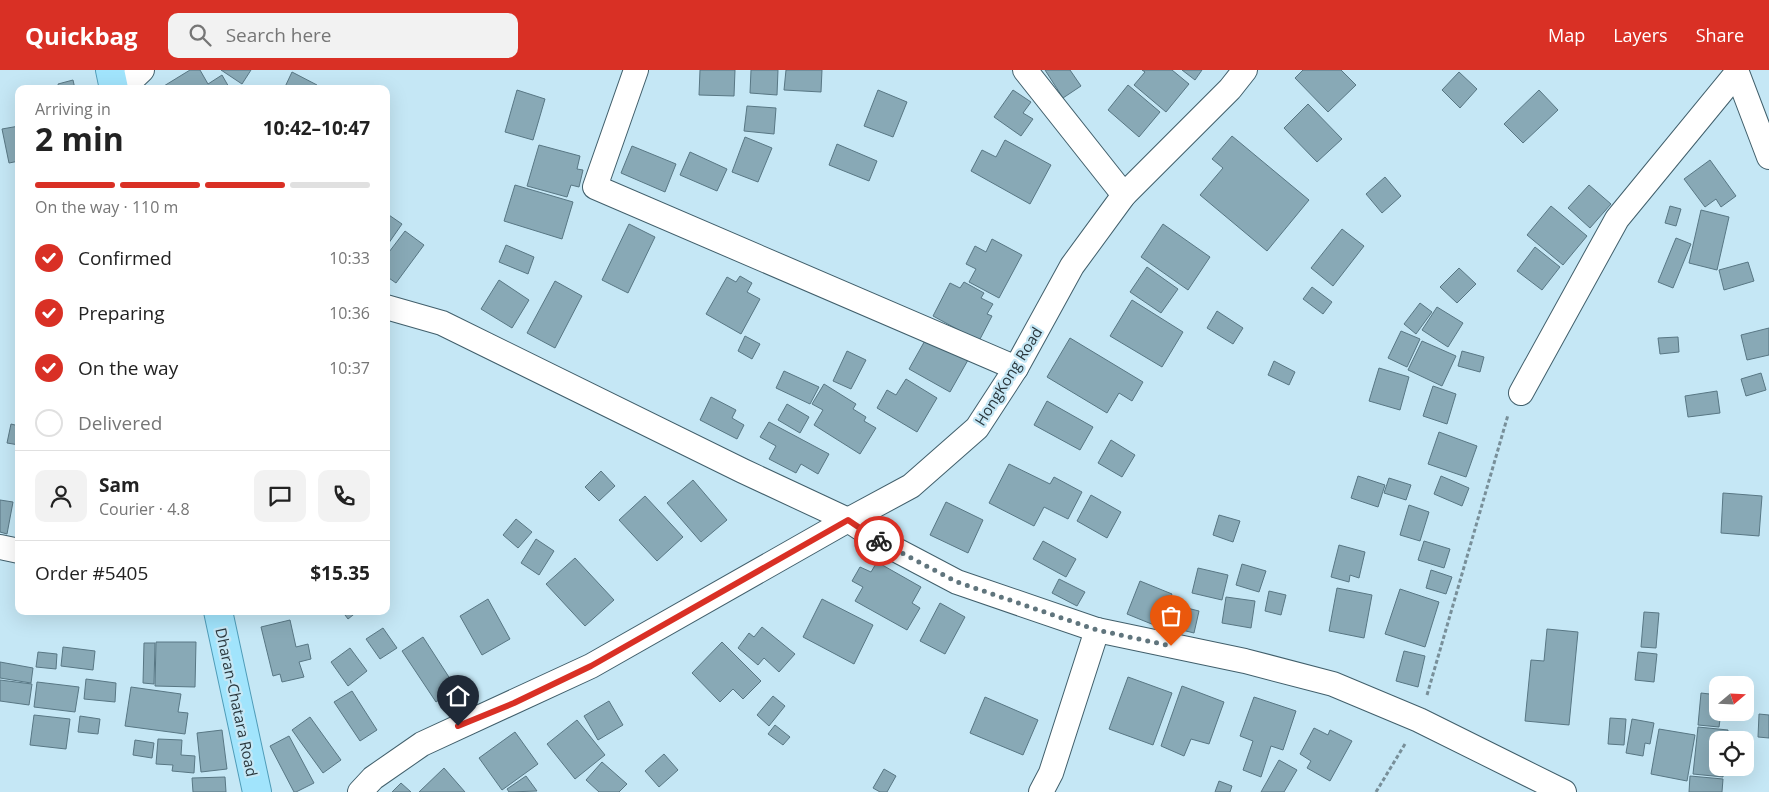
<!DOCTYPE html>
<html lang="en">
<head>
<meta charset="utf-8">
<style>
  body { margin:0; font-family:"Open Sans",sans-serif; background:#f2f2f2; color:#222; height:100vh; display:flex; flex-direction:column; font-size:19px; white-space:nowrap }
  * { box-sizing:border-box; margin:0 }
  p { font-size:16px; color:#767676 }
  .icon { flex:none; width:28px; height:28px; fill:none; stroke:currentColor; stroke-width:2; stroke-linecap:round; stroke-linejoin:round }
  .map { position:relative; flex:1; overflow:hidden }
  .details { position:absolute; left:15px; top:15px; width:375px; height:530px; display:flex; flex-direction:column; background:#fff; border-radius:10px; box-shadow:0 5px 20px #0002 }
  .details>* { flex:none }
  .needle { width:32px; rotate:71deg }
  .tools { position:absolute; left:1709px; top:606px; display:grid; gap:10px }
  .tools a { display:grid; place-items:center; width:45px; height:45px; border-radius:10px; background:#fff; box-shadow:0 5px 20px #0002; font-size:25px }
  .pin { position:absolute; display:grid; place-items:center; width:42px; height:42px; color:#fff; margin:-51px -21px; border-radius:50% 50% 50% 0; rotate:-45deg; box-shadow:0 0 5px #0007 }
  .pin .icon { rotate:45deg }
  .courier { position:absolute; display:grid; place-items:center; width:50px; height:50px; margin:-25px; border:4px solid #d93025; border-radius:50%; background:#fff; color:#222; box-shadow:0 1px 6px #0007 }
  .headline em { font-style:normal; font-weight:700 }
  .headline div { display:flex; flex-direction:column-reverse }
  .headline { display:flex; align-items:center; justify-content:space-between; height:85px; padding:0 20px }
  h1 { font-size:32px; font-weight:700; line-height:38px }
  .bar { display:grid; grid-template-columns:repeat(4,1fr); gap:8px 5px; align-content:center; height:60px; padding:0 20px }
  .bar i { height:6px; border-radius:4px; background:#e0e0e0 }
  .bar .current { background:#d93025 }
  .bar p { grid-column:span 4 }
  .line { display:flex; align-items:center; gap:12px; padding:0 20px; border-top:1px solid #e0e0e0 }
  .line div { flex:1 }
  .round { display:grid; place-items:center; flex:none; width:52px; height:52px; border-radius:10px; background:#f2f2f2 }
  ol { padding:0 20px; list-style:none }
  li { display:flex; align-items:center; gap:15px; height:55px }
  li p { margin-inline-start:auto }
  li .icon { padding:5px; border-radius:50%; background:#d93025; color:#fff; stroke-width:4 }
  li:last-child { color:#767676 }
  li i { width:28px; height:28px; border:2px solid #e0e0e0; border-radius:50% }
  header { display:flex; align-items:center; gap:30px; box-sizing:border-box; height:70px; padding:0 25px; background:#d93025; color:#fff }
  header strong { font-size:24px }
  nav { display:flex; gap:28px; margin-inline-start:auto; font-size:18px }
  .search { width:350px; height:45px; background:#f2f2f2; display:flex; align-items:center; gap:12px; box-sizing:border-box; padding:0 18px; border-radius:10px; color:#767676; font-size:19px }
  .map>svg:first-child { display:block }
</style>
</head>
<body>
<header>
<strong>Quickbag</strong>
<div class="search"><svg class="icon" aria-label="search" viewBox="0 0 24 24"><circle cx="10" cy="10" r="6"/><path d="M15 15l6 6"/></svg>Search here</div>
<nav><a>Map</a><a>Layers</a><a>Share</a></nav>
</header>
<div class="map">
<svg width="1769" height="722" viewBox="0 0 1769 722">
  <rect width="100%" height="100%" fill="#c5e7f5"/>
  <!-- building -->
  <g fill="#88a9b6" stroke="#587784">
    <polygon points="190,0 200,0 208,14 222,5 230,19 159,19"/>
    <polygon points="221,0 251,0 242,14"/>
    <polygon points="700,0 735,0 734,26 699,25"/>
    <polygon points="751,0 778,0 777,25 750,23"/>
    <polygon points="786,0 822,0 821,22 784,20"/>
    <polygon points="1045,0 1070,0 1081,16 1063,28"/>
    <polygon points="1142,0 1172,0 1189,14 1166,42 1134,15 1145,2"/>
    <polygon points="1182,0 1202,0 1195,10"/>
    <polygon points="1303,0 1341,0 1356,15 1328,42 1295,8"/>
    <polygon points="292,2 317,15 315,19 284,19"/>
    <polygon points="1459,2 1477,19 1460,38 1442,20"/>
    <polygon points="73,10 75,19 59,19 58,14"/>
    <polygon points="1128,15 1160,42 1139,67 1108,40"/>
    <polygon points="517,20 545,29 533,70 505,62"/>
    <polygon points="878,20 907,32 893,67 864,56"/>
    <polygon points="1013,20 1031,32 1023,43 1033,49 1021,66 994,47"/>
    <polygon points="1539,20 1558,40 1523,73 1504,54"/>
    <polygon points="1308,34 1342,69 1317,92 1284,58"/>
    <polygon points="747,36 776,38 774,64 744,61"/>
    <polygon points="19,56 19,91 9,93 2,59"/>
    <polygon points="1232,66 1309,130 1267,181 1200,125 1223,98 1212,89"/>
    <polygon points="745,67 772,78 758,112 732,102"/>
    <polygon points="1005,70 1051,95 1030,134 971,101 982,80 996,87"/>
    <polygon points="837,74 877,91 869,111 829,95"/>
    <polygon points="539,75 580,86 577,99 583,100 579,117 571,115 567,127 527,116"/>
    <polygon points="632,76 676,94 665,122 621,103"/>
    <polygon points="690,82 727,99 717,121 680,105"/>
    <polygon points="1710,90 1736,126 1721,137 1716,129 1705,137 1684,109"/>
    <polygon points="1385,107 1401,126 1382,143 1366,124"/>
    <polygon points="515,115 573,132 562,169 504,151"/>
    <polygon points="1589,115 1611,134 1590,158 1568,138"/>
    <polygon points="1551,136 1587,166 1563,195 1527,165"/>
    <polygon points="1670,136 1681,139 1676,156 1665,153"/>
    <polygon points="1701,140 1729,147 1717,200 1689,193"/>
    <polygon points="386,143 402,154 386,177"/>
    <polygon points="629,154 655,167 628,223 602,210"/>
    <polygon points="1163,154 1210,187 1188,220 1141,187"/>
    <polygon points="1342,159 1364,176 1333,216 1311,198"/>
    <polygon points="405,161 424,175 396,213 386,206 386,186"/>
    <polygon points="1676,168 1691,174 1673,218 1658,212"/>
    <polygon points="992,169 1022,185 999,228 969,212 976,199 966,194 975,176 986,182"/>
    <polygon points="506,175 534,187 528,204 499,192"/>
    <polygon points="1535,177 1560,197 1542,220 1517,201"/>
    <polygon points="1748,192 1754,211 1724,220 1719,200"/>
    <polygon points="1147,197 1178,219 1161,243 1130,222"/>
    <polygon points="1459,198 1476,214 1457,233 1440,217"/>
    <polygon points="740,206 752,213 747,222 760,229 741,264 706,244 727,207 736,212"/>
    <polygon points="499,210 529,230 512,258 481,239"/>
    <polygon points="555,211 582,226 555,278 527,263"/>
    <polygon points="964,212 984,223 981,228 993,234 987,244 992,246 979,271 933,246 950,213 960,218"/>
    <polygon points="1312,217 1332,232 1323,244 1303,229"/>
    <polygon points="1132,230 1183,262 1162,297 1110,266"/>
    <polygon points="1420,233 1432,242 1416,264 1404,254"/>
    <polygon points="1437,237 1463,253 1448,277 1422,260"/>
    <polygon points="1217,241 1243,258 1233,274 1207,258"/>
    <polygon points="1769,258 1769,285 1747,290 1741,265"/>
    <polygon points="1401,261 1420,269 1407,297 1388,288"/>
    <polygon points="745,266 760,274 752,289 738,281"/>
    <polygon points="927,267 968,290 950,322 909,299"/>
    <polygon points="1678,267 1679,282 1660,284 1658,268"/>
    <polygon points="1070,268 1143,312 1132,331 1119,323 1107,343 1047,307"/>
    <polygon points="1422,271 1456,286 1442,316 1408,300"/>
    <polygon points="847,281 866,290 851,319 833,311"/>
    <polygon points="1462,281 1484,287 1480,302 1458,296"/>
    <polygon points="1274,291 1295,302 1289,315 1268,305"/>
    <polygon points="1379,298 1409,307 1400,340 1369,331"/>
    <polygon points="784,301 819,317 810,334 776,318"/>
    <polygon points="1761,303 1766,320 1746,326 1741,309"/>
    <polygon points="906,309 937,328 917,362 877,338 887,320 896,325"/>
    <polygon points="824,314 856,334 853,339 866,347 864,351 876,358 860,384 814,355 823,340 812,334"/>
    <polygon points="1433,316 1456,324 1447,354 1423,346"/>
    <polygon points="1717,321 1720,343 1688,347 1685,326"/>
    <polygon points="711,327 736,340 732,348 744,355 737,369 700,350"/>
    <polygon points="1047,331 1093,357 1080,380 1034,355"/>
    <polygon points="787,334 809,347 800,363 778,350"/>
    <polygon points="769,352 829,384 818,404 801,394 796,403 769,389 776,376 760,367"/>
    <polygon points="11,354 19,356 19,375 7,373"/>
    <polygon points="1439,362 1477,376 1466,407 1428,394"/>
    <polygon points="1111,370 1135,385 1122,407 1098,393"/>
    <polygon points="1009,394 1050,414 1054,407 1082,422 1068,449 1044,437 1034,456 989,433"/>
    <polygon points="601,401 615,416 599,431 585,417"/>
    <polygon points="1358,406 1385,415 1378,437 1351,428"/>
    <polygon points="1441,406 1469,418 1462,436 1434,424"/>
    <polygon points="1389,408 1411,415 1406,430 1384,423"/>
    <polygon points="693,410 727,450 701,472 667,433"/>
    <polygon points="1723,423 1762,426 1759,466 1721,463"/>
    <polygon points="1091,425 1121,442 1107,468 1077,451"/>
    <polygon points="645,426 683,467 657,491 619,450"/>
    <polygon points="0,430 13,432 7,464 0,462"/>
    <polygon points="946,432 983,450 968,483 930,465"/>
    <polygon points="1409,435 1429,442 1420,471 1400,465"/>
    <polygon points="1219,445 1240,451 1233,472 1213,465"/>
    <polygon points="516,449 532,462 518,478 503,465"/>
    <polygon points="536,469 554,481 539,505 521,493"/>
    <polygon points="1043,471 1076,489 1066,507 1033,489"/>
    <polygon points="1424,471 1450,479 1444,498 1418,490"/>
    <polygon points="1339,475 1365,482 1359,508 1350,505 1349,512 1331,507"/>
    <polygon points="575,488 614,530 585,556 546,514"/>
    <polygon points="877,492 921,517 912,533 920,538 907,560 855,531 863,517 852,511 860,497 871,502"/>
    <polygon points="1242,494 1266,501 1259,522 1236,515"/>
    <polygon points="1198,498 1228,505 1222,530 1192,523"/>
    <polygon points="1431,500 1452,507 1446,524 1426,518"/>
    <polygon points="1059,509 1085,522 1077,536 1052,523"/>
    <polygon points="1140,511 1172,524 1159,557 1127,544"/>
    <polygon points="1337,518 1372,525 1364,568 1329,561"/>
    <polygon points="1400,519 1439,532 1425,577 1385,564"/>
    <polygon points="1269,521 1286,525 1281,545 1265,541"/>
    <polygon points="1226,527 1255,531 1251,558 1222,553"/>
    <polygon points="488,529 510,569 482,585 460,546"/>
    <polygon points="822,529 873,555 854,594 803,567"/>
    <polygon points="940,533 965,547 945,584 920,571"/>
    <polygon points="1179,536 1199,541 1194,563 1174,558"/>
    <polygon points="342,541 358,541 348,549"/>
    <polygon points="1644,542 1659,543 1656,578 1641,577"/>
    <polygon points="290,550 296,577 308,574 311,589 299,592 304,607 282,612 280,604 273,606 261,557"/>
    <polygon points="762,557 795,584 779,602 764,588 758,595 738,578 749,563 754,567"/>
    <polygon points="383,558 397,578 380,589 366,569"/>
    <polygon points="1547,559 1578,562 1569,655 1525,651 1531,590 1544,591"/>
    <polygon points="423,567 456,618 436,632 402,581"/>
    <polygon points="156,572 196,572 195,617 155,616"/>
    <polygon points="722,572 761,611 743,629 733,619 720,632 692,603"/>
    <polygon points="144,573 155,573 154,614 143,613"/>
    <polygon points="63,577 95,581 93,600 61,596"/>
    <polygon points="350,578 367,601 348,616 331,592"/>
    <polygon points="1404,581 1425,586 1418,617 1396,611"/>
    <polygon points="38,582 57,584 56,599 36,597"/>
    <polygon points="1638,582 1657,584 1654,612 1635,610"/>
    <polygon points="0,592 33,598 31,613 0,608"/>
    <polygon points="1128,607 1172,623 1153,675 1109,659"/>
    <polygon points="86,609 116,613 115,632 84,629"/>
    <polygon points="0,610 32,614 29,635 0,631"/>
    <polygon points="37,612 79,617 75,642 34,637"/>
    <polygon points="1182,616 1224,632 1209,674 1191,669 1184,686 1161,676"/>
    <polygon points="131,617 181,624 178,642 188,643 185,664 125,656"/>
    <polygon points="352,621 377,660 360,671 334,632"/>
    <polygon points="1701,623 1718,625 1718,642 1721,642 1719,657 1698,655"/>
    <polygon points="773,626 785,636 769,656 757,645"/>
    <polygon points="985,627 1038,650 1023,685 970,663"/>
    <polygon points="1254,627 1296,641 1283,680 1271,676 1261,707 1243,700 1253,671 1240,666"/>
    <polygon points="609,631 623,655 598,670 584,646"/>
    <polygon points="1759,644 1769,645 1769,668 1758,667"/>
    <polygon points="34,645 70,649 66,679 30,675"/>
    <polygon points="80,646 100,649 98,664 78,662"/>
    <polygon points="310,647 341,690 323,703 292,660"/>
    <polygon points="1610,648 1626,649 1624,675 1608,674"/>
    <polygon points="1632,649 1654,653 1650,674 1645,673 1643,686 1626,683"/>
    <polygon points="577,650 605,685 575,709 547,674"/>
    <polygon points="775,655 790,667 783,675 768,664"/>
    <polygon points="1698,657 1728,660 1727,670 1718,670 1718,698 1724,698 1723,707 1693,704"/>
    <polygon points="1314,658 1328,665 1330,660 1352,671 1330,711 1307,698 1311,691 1300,684"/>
    <polygon points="1659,659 1695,665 1687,711 1651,704"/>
    <polygon points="222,660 227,699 201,702 197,663"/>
    <polygon points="515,662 538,694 502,720 479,688"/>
    <polygon points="289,666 314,713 296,722 294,722 270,676"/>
    <polygon points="158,669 182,670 181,685 195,686 194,703 172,701 173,695 156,694"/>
    <polygon points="135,670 154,673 152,688 133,685"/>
    <polygon points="664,684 678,700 659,717 645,701"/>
    <polygon points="1279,690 1297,700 1284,722 1261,722"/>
    <polygon points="602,692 627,714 619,722 599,722 586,710"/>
    <polygon points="444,698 465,722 419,722"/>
    <polygon points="884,699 896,706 887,722 880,722 873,718"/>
    <polygon points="526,706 537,721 509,722 507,719"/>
    <polygon points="1690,706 1723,709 1722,722 1689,722"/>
    <polygon points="225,707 226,722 193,722 192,708"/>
    <polygon points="1219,711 1232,716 1230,722 1215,722"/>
    <polygon points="401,713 411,722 392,722"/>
  </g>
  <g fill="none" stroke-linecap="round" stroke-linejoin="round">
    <!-- minor casing -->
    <g stroke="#415f6b" stroke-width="26">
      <g id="minor">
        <polyline points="636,0 595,117 1016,298"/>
        <polyline points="1025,0 1124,125"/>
        <polyline points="1736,0 1769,87"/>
        <polyline points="122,19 142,0"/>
        <polyline points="386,237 442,253 743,401 848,450 883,473 957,512 1097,560 1245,591 1333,614 1419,650 1564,722"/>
        <polyline points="1521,323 1617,149 1736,4"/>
        <polyline points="0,477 19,481"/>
        <polyline points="360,722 373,708 422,674 591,596 848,450 911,416 977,358 1016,298 1072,196 1124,125 1230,19 1245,0"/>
        <polyline points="1041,722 1051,703 1097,560"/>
      </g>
    </g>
    <!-- primary casing -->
    <g stroke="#4f9cb8" stroke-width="30">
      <g id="primary">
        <polyline points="110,0 114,19"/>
        <polyline points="218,541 257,722"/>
      </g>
    </g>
    <!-- path -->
    <g stroke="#788f99" stroke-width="3" stroke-dasharray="4 2.5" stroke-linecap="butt">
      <polyline points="1427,625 1508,345"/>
      <polyline points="1376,722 1405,674"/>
    </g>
    <!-- minor -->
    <use href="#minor" stroke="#fff" stroke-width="24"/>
    <!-- primary -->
    <use href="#primary" stroke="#a1e4fc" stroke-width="28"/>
  </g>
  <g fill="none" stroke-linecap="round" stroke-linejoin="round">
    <!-- done -->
    <polyline stroke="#60757d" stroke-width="5" stroke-dasharray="0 9" points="879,471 957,512 1097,560 1171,576"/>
    <!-- route -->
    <polyline stroke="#d93025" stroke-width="6" points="458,656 514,633 591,596 848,450 879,471"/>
  </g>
  <g text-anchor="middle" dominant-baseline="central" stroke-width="4.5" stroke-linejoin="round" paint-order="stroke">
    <!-- street labels -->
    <g font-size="15" fill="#2a373d" stroke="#c5e7f5">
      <text transform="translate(1008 306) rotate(-58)">HongKong Road</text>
      <text transform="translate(237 632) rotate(78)">Dharan-Chatara Road</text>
    </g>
  </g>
</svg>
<div class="tools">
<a><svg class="needle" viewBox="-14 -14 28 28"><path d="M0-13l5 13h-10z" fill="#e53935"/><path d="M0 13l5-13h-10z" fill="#767676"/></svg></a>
<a><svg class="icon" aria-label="locate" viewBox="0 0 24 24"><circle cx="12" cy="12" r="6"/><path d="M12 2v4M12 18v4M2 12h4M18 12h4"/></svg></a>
</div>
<div class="pin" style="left:1171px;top:576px;background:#ea580c"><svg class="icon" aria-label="bag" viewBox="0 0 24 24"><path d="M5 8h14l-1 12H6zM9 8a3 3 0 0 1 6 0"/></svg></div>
<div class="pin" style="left:458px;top:656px;background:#1f2937"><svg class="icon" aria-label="home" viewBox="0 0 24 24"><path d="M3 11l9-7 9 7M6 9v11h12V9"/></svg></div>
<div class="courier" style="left:879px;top:471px"><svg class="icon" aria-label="bike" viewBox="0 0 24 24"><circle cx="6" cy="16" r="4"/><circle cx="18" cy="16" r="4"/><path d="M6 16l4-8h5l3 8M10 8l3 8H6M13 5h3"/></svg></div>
<section class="details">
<div class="headline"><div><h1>2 min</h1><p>Arriving in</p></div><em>10:42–10:47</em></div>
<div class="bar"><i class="current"></i><i class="current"></i><i class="current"></i><i></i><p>On the way · 110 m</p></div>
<ol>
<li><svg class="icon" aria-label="check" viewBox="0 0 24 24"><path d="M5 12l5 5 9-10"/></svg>Confirmed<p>10:33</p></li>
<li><svg class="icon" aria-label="check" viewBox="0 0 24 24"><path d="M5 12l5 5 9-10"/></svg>Preparing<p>10:36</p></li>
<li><svg class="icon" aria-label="check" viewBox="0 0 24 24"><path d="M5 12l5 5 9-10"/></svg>On the way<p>10:37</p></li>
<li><i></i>Delivered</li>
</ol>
<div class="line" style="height:90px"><a class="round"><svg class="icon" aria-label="person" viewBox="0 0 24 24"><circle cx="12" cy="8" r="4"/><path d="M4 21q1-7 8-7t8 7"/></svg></a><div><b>Sam</b><p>Courier · 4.8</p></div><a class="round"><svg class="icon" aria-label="chat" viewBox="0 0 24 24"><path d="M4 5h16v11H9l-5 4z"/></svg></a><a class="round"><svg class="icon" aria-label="phone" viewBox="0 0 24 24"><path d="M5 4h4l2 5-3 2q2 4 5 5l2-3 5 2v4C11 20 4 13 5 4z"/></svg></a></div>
<div class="line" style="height:65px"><div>Order #5405</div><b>$15.35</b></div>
</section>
</div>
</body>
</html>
